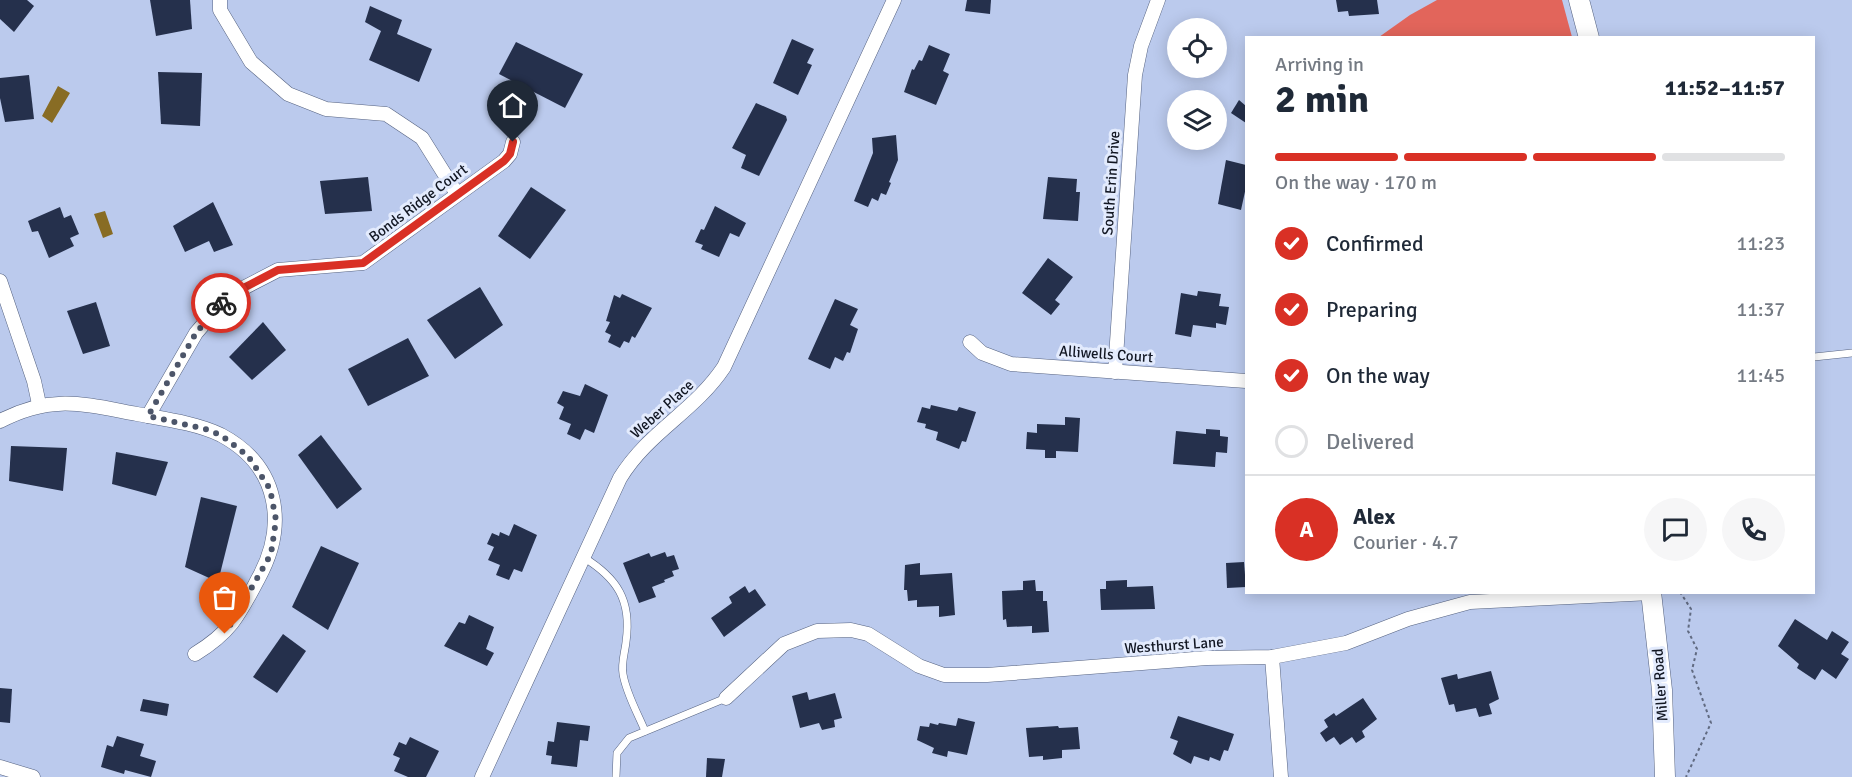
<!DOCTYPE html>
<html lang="en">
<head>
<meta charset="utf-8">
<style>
  body { margin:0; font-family:Signika,sans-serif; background:#f6f6f7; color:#1f2937; height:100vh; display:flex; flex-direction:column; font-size:22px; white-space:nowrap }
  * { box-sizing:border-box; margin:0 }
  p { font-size:20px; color:#747a83 }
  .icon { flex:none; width:33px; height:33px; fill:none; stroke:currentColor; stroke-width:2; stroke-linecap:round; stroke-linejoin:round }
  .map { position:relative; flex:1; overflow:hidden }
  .side { position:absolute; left:1245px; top:36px; width:570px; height:558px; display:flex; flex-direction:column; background:#fff; border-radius:0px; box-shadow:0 3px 15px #0003 }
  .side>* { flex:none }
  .fabs { position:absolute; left:1167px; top:18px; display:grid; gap:12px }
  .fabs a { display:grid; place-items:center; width:60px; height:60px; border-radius:50%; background:#fff; box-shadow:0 3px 15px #0003; font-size:30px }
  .pin { position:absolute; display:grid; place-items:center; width:51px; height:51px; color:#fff; margin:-62px -26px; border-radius:50% 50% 50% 0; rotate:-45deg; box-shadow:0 0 6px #0007 }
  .pin .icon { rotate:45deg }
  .courier { position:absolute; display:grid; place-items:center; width:60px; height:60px; margin:-30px; border:4px solid #d93025; border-radius:50%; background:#fff; color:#222; box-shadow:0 2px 8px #0007 }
  .summary em { font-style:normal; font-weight:800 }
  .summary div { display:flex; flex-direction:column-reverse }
  .summary { display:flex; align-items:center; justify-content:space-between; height:102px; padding:0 30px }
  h1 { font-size:39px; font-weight:800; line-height:45px }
  .bar { display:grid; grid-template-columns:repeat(4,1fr); gap:9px 6px; align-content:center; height:72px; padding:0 30px }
  .bar i { height:8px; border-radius:4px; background:#e0e1e3 }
  .bar .active { background:#d93025 }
  .bar p { grid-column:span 4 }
  .line { display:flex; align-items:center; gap:15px; padding:0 30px; border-top:2px solid #e0e1e3 }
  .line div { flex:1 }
  .round { display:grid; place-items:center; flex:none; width:63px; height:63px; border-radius:32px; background:#f6f6f7 }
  ol { padding:0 30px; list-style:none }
  li { display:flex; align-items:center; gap:18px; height:66px }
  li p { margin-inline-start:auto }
  li .icon { padding:6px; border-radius:50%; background:#d93025; color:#fff; stroke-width:4 }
  li:last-child { color:#747a83 }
  li i { width:33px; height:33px; border:3px solid #e0e1e3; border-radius:50% }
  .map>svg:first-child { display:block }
</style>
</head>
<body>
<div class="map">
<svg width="1852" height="777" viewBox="0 0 1852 777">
  <rect width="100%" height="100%" fill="#bbcaed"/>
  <!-- forest -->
  <polygon fill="#e2655b" points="1437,0 1562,0 1572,37 1379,37 1410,15"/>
  <!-- water -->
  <g fill="#886c24">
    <polygon points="58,86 70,93 52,123 42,116"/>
    <polygon points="105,211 113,234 103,238 94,214"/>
  </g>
  <!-- building -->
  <g fill="#25304c">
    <polygon points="0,0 27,0 34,6 14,32 0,19"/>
    <polygon points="150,0 190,0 192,29 156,36"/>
    <polygon points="967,0 991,0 990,14 965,11"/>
    <polygon points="1336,0 1377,0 1379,14 1349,16 1348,11 1338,12"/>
    <polygon points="370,6 402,20 397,34 432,49 419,82 369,60 381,31 365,22"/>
    <polygon points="792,39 814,49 807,63 812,65 798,95 773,83"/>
    <polygon points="516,42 583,74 565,108 499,74"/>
    <polygon points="929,45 950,54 943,71 949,74 936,105 904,92 912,69 914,70 919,60 922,61"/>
    <polygon points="158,72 202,73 200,126 161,124"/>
    <polygon points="29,75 34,119 5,122 0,98 0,78"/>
    <polygon points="1239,100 1246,106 1246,123 1231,113"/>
    <polygon points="756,103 786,116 787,120 759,176 741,168 746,155 732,148"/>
    <polygon points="896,135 898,160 889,182 891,183 886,195 881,193 878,201 872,198 868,207 854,201 873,153 872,138"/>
    <polygon points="1226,160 1246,165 1246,187 1241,210 1218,204"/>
    <polygon points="368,177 372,211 325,214 320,181"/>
    <polygon points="1048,177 1077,179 1076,192 1080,192 1078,221 1043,219"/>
    <polygon points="531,187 566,210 530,259 498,236"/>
    <polygon points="213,202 233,245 214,252 209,241 185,252 173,226"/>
    <polygon points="715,206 746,223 739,237 730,233 719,257 701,249 703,245 695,242 701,229 704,230"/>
    <polygon points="60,207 64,218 71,215 79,234 70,238 74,246 49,258 38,231 32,232 28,221"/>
    <polygon points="1048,258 1073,277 1055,300 1060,304 1051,315 1022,293"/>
    <polygon points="480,287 503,325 455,359 427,320"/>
    <polygon points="1198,291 1221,294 1219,306 1229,307 1226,325 1216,323 1216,328 1193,325 1191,337 1175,334 1181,293 1197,296"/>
    <polygon points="622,294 652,308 635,338 632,336 629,343 624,341 620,348 608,342 611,335 605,332 610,322 606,321 614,295 620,298"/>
    <polygon points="835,299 858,309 850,325 858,329 850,353 847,352 843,361 835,357 830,369 808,359"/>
    <polygon points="96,302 110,346 83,354 67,311"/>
    <polygon points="263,322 286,350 252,380 229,357"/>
    <polygon points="408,338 429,376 368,406 348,369"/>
    <polygon points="585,384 608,395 594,433 585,429 580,440 567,434 571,424 559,419 564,407 557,403 563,391 580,396"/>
    <polygon points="931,405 957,411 959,407 976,412 966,442 962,441 959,449 936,440 938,432 925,428 926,424 917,422 922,407 930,409"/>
    <polygon points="1065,417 1080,418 1078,452 1056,451 1056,458 1045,458 1045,450 1026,449 1027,432 1037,433 1037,424 1065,425"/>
    <polygon points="1206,429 1220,430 1220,436 1228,437 1227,453 1216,452 1215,467 1173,464 1176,431 1206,434"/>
    <polygon points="321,435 362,489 337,509 298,455"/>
    <polygon points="11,446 67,448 63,491 9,481"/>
    <polygon points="116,452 168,462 156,496 112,484"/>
    <polygon points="201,497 237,506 218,582 185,567"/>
    <polygon points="514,524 537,535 522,572 514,569 509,580 496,575 500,565 488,560 494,547 487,544 492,533 499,536 500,532 509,536"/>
    <polygon points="321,546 359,563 328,630 292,607"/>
    <polygon points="665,552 667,557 674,555 679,569 672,571 674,576 664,580 665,582 652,587 656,597 639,603 623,563 649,553 651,557"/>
    <polygon points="1244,562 1246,587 1227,588 1226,563"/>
    <polygon points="920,563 920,575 952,573 955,615 939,617 939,606 917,607 917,600 908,601 907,590 904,590 905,565"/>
    <polygon points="1035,580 1036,591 1043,591 1043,601 1047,601 1049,632 1032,633 1032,626 1007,627 1006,619 1003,620 1002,591 1023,590 1023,581"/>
    <polygon points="1127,580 1127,587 1153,586 1155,609 1101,610 1100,589 1106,589 1106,581"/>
    <polygon points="745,586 749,593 755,589 766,605 724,637 711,618 732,603 729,597"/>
    <polygon points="469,615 494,627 486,649 494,653 487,666 444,646 459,622 465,624"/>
    <polygon points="1795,619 1827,640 1832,631 1849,642 1841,654 1849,659 1836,679 1822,669 1815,680 1797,668 1799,664 1778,646"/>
    <polygon points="283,634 306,651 277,693 253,677"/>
    <polygon points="1491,671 1499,699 1489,704 1492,714 1479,717 1476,708 1456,712 1454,704 1449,705 1441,678 1457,674 1458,679"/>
    <polygon points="0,688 12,689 10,723 0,722"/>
    <polygon points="807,692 809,700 835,693 842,718 834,720 835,727 822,730 819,723 800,728 792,696"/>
    <polygon points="1363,698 1377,719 1362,731 1365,737 1356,743 1352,737 1340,745 1334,737 1326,742 1320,733 1328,727 1324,720 1334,713 1336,716"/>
    <polygon points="143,699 169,704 167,716 140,711"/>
    <polygon points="1178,716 1234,734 1228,751 1224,750 1220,761 1210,757 1209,761 1194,756 1191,764 1173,754 1178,741 1170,738"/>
    <polygon points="958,718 975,722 967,755 948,751 947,757 932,753 934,748 917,740 920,726 929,727 930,723 938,725 939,723 956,726"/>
    <polygon points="557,722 590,726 588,741 580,740 577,767 551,764 552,756 546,755 548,741 554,742"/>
    <polygon points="1058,726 1059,728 1078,727 1080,749 1062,750 1062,758 1043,760 1043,756 1029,757 1026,728"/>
    <polygon points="117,736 144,744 140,756 156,761 151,777 125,770 124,774 101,767 107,745 113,747"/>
    <polygon points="410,737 439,751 426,777 408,777 394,771 400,758 393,755 399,742 406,745"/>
    <polygon points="707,758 725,759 722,777 706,777"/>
  </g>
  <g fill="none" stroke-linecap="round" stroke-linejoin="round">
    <!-- lane casing -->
    <g stroke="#566381" stroke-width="8">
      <g id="lane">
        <polyline points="1814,357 1852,353"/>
        <path d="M583,557C617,578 632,600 626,642C625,652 621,663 623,674C626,693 638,714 645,731"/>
        <polyline points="616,777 617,753 629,738 726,698"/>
      </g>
    </g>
    <!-- street casing -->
    <g stroke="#566381" stroke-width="15">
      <g id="street">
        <polyline points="220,0 220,10 251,62 288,94 326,109 386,114 422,138 457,194"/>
        <polyline points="0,281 34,381 39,404"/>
        <polyline points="970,342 982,353 1011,364 1246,381"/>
        <polyline points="1115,372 1135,75 1141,46 1158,0"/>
        <polyline points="148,416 196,333 228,296 278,270 363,263 504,161 510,154 513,142"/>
        <path d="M0,421C52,394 83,404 137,414C164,419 196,423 221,435C279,466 288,525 258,579C239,615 231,632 195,654"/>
        <polyline points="1272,657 1281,777"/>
        <polyline points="726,698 784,644 817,631 851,630 868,634 919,666 944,675 987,675 1207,658 1272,657 1346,643 1408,619 1470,602 1651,593"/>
        <polyline points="0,767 33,777"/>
        <path d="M482,777L620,478C649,431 694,412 724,367L894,0"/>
      </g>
    </g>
    <!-- secondary casing -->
    <g stroke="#566381" stroke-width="21">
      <g id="secondary">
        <polyline points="1579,0 1589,38"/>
        <polyline points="1651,592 1662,690 1665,777"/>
      </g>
    </g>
    <!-- path -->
    <polyline stroke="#606a81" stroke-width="2" stroke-dasharray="3 3" stroke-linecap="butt" points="1680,592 1691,609 1688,631 1697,649 1692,670 1711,723 1686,777"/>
    <!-- lane -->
    <use href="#lane" stroke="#fff" stroke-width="7"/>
    <!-- street -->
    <use href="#street" stroke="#fff" stroke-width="14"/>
    <!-- secondary -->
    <use href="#secondary" stroke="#fff" stroke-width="20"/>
  </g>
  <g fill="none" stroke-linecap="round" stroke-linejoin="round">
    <!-- done -->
    <polyline stroke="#4c5569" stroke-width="6" stroke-dasharray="0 10.8" points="221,303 196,333 148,416 205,429 221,435 248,456 270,489 276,520 271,554 225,634"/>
    <!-- route -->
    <polyline stroke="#d93025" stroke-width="8" points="221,303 228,296 278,270 363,263 504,161 510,154 513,142"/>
  </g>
  <g text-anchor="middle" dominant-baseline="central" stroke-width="6" stroke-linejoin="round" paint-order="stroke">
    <!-- street labels -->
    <g font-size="15" fill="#111622" stroke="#e3ebfd">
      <text transform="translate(1111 183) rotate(-86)">South Erin Drive</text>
      <text transform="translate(418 203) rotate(-37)">Bonds Ridge Court</text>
      <text transform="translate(1106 354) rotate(4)">Alliwells Court</text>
      <text transform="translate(662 409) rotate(-42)">Weber Place</text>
      <text transform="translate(1174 645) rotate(-4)">Westhurst Lane</text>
      <text transform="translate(1660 685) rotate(-94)">Miller Road</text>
    </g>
  </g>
</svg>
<div class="fabs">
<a><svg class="icon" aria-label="locate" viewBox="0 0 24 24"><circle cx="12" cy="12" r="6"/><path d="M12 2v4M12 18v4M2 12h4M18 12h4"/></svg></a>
<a><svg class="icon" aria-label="layers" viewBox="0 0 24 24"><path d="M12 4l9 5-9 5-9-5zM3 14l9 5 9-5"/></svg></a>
</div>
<div class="pin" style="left:225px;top:634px;background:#ea580c"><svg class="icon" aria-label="bag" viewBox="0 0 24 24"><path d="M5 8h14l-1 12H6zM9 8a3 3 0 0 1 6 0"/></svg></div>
<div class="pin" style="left:513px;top:142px;background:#1f2937"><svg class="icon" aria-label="home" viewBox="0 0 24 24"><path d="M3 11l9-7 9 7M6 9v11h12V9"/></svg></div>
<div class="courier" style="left:221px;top:303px"><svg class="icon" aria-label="bike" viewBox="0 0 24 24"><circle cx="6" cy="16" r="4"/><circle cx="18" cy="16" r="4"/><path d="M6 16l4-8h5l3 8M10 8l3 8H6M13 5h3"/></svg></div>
<section class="side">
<div class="summary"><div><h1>2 min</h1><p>Arriving in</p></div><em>11:52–11:57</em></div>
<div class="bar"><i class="active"></i><i class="active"></i><i class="active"></i><i></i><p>On the way · 170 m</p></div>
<ol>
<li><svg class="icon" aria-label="check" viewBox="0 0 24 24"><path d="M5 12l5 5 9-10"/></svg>Confirmed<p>11:23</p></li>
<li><svg class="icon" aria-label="check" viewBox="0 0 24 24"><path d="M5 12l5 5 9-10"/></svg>Preparing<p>11:37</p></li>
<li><svg class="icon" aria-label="check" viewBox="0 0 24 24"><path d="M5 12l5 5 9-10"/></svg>On the way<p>11:45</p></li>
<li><i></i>Delivered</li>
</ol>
<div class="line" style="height:108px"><b class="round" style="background:#d93025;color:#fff">A</b><div><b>Alex</b><p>Courier · 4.7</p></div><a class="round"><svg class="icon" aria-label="chat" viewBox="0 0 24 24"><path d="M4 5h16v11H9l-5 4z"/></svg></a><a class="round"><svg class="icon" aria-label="phone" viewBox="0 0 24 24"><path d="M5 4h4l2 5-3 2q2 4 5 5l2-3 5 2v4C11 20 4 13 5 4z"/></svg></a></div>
</section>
</div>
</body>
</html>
